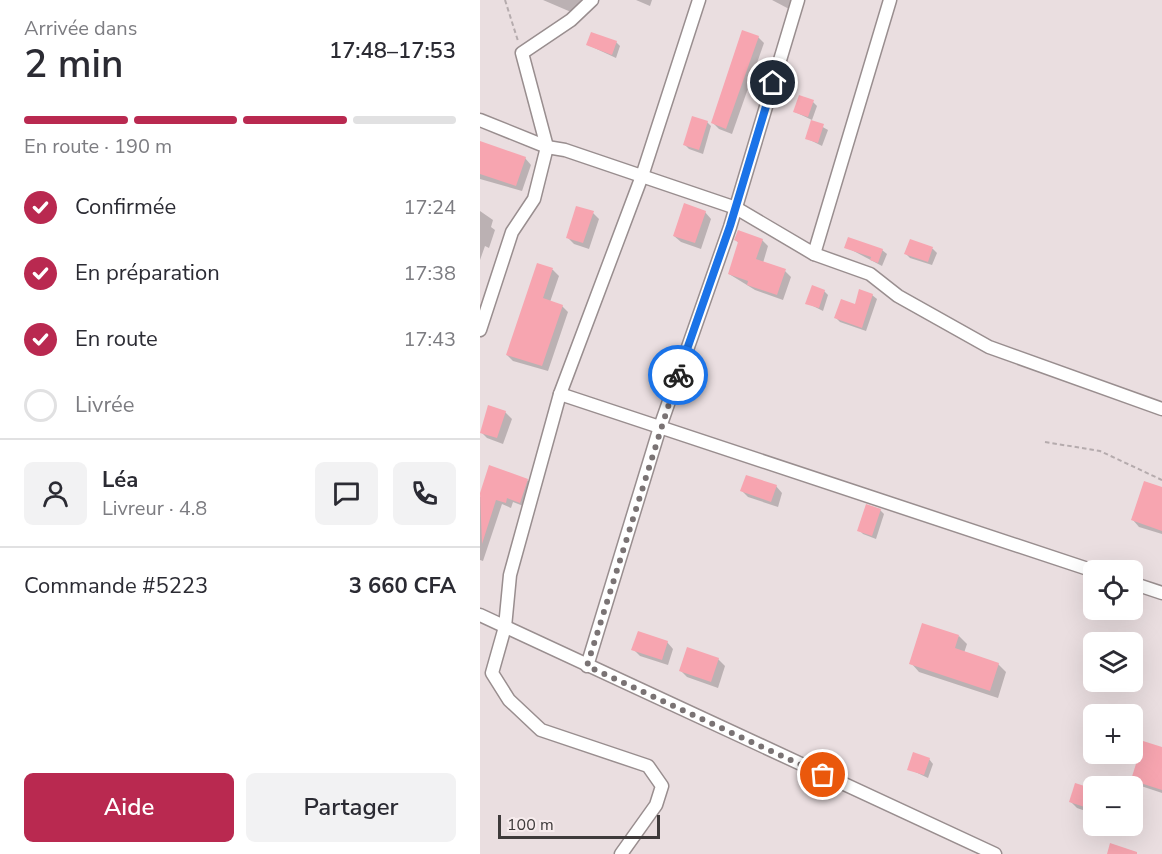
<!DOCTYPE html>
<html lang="fr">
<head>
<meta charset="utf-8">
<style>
  body { margin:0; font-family:"Nunito Sans",sans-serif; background:#f2f2f3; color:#2b2b33; height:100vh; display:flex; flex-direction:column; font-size:22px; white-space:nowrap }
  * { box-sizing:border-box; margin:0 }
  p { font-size:20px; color:#7c7c81 }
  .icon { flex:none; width:33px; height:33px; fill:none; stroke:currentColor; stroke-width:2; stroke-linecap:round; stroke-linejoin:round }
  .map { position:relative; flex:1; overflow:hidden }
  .panel { display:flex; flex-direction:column; background:#fff; width:480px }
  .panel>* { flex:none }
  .controls { position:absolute; left:603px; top:560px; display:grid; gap:12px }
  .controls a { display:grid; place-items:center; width:60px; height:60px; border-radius:9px; background:#fff; box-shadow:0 6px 24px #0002; font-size:30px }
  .scale { position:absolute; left:18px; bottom:15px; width:162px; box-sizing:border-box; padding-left:6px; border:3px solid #3e3a3a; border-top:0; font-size:16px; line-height:21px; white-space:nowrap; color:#3e3a3a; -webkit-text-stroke:4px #f7eced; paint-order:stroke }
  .pin { position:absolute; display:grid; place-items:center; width:51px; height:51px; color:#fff; margin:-26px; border:3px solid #fff; border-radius:50%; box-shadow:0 2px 6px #0007 }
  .courier { position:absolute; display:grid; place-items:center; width:60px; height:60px; margin:-30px; border:4px solid #1a73e8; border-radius:50%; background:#fff; color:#222; box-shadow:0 2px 8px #0007 }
  .head em { font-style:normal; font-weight:600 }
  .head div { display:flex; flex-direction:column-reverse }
  .head { display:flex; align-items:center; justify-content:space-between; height:102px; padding:0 24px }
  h1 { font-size:39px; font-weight:600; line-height:45px }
  .bar { display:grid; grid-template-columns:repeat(4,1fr); gap:9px 6px; align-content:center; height:72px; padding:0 24px }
  .bar i { height:8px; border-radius:4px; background:#e1e1e2 }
  .bar .current { background:#b92950 }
  .bar p { grid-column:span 4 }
  .line { display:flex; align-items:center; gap:15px; padding:0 24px; border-top:2px solid #e1e1e2 }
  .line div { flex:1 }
  .round { display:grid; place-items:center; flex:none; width:63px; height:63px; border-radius:9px; background:#f2f2f3 }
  ol { padding:0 24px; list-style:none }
  li { display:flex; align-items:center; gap:18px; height:66px }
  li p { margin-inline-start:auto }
  li .icon { padding:6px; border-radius:50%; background:#b92950; color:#fff; stroke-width:4 }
  li:last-child { color:#7c7c81 }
  li i { width:33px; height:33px; border:3px solid #e1e1e2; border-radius:50% }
  .cta { display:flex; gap:12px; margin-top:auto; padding:12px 24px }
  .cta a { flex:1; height:69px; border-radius:9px; background:#b92950; color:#fff; font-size:24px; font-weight:600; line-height:69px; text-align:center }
  .cta a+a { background:#f2f2f3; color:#2b2b33 }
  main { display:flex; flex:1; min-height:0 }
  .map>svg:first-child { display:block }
</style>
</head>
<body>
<main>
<section class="panel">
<div class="head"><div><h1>2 min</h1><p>Arrivée dans</p></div><em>17:48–17:53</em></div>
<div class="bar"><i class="current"></i><i class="current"></i><i class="current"></i><i></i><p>En route · 190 m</p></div>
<ol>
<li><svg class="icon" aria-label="check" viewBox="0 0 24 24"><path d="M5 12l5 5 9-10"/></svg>Confirmée<p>17:24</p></li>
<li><svg class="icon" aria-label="check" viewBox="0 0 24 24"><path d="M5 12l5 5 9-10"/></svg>En préparation<p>17:38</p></li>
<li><svg class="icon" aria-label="check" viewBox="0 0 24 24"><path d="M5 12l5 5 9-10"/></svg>En route<p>17:43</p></li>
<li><i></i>Livrée</li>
</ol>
<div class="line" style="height:108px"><a class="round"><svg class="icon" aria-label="person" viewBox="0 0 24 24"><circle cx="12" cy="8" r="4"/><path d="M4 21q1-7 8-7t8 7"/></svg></a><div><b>Léa</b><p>Livreur · 4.8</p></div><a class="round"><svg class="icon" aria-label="chat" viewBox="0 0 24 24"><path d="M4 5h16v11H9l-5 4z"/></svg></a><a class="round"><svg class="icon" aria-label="phone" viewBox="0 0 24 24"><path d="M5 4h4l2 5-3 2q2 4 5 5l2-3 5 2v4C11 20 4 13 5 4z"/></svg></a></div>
<div class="line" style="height:78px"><div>Commande #5223</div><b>3 660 CFA</b></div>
<div class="cta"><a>Aide</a><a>Partager</a></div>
</section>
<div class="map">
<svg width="682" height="854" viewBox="0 0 682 854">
  <rect width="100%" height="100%" fill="#eadee0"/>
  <!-- shadow -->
  <g fill="#0003">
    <polygon points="63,0 109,0 98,15"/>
    <polygon points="156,0 172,0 170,6"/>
    <polygon points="292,0 311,0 314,3 311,10"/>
    <polygon points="278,37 284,43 252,134 239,129 233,123"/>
    <polygon points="136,42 140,46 136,58 108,45"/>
    <polygon points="333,102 337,106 332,120 315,112"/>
    <polygon points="332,121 348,130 342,146 326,138"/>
    <polygon points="227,122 231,126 223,154 209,149 205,145"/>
    <polygon points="0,143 45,158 51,165 42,191 0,179"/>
    <polygon points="0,211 13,220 11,227 15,230 9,248 5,246 0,260"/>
    <polygon points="225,212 231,219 221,249 201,242 194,236"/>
    <polygon points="113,213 119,219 109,249 94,244 87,237"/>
    <polygon points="256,240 282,240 288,246 283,263 305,271 311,277 303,300 275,290 249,274 259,244"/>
    <polygon points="430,241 453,249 457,253 452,265 430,258 426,254"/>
    <polygon points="366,247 402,250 407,254 402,266"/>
    <polygon points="58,265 73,270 79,276 70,302 82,306 88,312 68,371 33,361 27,355"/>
    <polygon points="344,291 348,295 343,311 327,303"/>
    <polygon points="392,295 397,299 386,331 360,322 356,318"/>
    <polygon points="25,412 32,419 23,444 7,438 1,432"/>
    <polygon points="47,480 52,485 46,507 33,502 31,508 22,504 3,561 0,560 0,497"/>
    <polygon points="296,486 302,493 298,507 268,497 262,491"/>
    <polygon points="682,488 682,534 659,527 653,520"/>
    <polygon points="400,510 404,514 396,539 383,534 379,530"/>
    <polygon points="479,636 487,644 484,653 518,664 526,672 518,698 439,672 431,663"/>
    <polygon points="187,642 193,649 188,665 160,656 153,649"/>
    <polygon points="238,659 245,666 238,688 207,677 201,671"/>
    <polygon points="682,749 682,793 658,785 652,779"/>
    <polygon points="449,759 453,764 448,778 429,769"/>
    <polygon points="614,790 614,814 597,808 591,802"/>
  </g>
  <!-- building -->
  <g fill="#f7a5b0">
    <polygon points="262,30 279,36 246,129 231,123"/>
    <polygon points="111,32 137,41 132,55 106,45"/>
    <polygon points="319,95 334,100 328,117 313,112"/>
    <polygon points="212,116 228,121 219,150 203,145"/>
    <polygon points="331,120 344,124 338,143 325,139"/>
    <polygon points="0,141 46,157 36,186 0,174"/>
    <polygon points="204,203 226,211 215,243 193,236"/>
    <polygon points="96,206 114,211 103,243 86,238"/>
    <polygon points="258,230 283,239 276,259 306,269 297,295 267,285 268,281 248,274 258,242 254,240"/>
    <polygon points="368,237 403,249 398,263 390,260 391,257 364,248"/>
    <polygon points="430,239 453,247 448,262 424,254"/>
    <polygon points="57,263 73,268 63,298 83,305 62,366 26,355"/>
    <polygon points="332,285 345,290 339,308 325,304"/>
    <polygon points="379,289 393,294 382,328 354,318 361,299 375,304"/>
    <polygon points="8,405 26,411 17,438 0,433"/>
    <polygon points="9,465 48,479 40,503 27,498 26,503 16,500 2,544 0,493"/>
    <polygon points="266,475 297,485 291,502 260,491"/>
    <polygon points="664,481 682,487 682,531 651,520"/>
    <polygon points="386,504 401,509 392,536 377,531"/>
    <polygon points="442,623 479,635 475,648 519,663 510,691 429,664"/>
    <polygon points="158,631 188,641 182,660 151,650"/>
    <polygon points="207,647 239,658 231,682 199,671"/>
    <polygon points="663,741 682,747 682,790 651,780"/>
    <polygon points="433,752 450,758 444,775 427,770"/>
    <polygon points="595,783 614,789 614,810 589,802"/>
    <polygon points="630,843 657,852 657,854 627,854"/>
  </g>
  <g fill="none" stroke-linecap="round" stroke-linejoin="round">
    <!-- minor casing -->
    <g stroke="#998e8f" stroke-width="15">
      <g id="minor">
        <polyline points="0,120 67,147 85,150 256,208 334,254 390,274 418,296 509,347 682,409"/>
        <polyline points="334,254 410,0"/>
        <polyline points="0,330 32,232 54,199 67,147 42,53 91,20 112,0"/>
        <polyline points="80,394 614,571"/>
        <polyline points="652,583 682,593"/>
        <polyline points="0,615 515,854"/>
        <polyline points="107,666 180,427 250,227 318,0"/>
        <polyline points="141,854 176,805 182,786 168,766 61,730 29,700 12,673 25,627 30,575 80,394 162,176 219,0"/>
      </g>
    </g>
    <!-- path -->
    <g stroke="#b5abad" stroke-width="2" stroke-dasharray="4.5 3" stroke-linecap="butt">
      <polyline points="25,0 38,41"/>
      <polyline points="565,442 620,451 682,480"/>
    </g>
    <!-- minor -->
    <use href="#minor" stroke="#fff" stroke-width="12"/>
  </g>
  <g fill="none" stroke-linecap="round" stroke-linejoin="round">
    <!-- done -->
    <polyline stroke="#7a7374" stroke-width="6" stroke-dasharray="0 10.8" points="198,375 107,666 343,775"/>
    <!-- route -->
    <polyline stroke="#1a73e8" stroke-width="8" points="198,375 250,226 293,83"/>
  </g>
</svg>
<div class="controls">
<a><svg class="icon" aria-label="locate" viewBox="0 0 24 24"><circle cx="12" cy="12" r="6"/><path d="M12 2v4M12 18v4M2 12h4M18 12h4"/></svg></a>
<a><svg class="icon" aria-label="layers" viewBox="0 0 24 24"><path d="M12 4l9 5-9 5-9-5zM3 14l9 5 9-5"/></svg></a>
<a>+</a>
<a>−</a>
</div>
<div class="scale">100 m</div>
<div class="pin" style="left:343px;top:775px;background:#ea580c"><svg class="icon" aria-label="bag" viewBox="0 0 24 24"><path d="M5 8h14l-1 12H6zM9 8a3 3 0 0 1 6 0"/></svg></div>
<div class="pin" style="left:293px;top:83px;background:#1f2937"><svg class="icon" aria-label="home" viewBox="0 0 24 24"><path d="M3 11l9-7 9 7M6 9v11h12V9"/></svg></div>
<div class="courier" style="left:198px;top:375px"><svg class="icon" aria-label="bike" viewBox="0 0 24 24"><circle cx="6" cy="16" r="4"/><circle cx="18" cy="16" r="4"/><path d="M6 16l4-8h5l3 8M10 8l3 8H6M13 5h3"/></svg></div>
</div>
</main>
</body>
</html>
